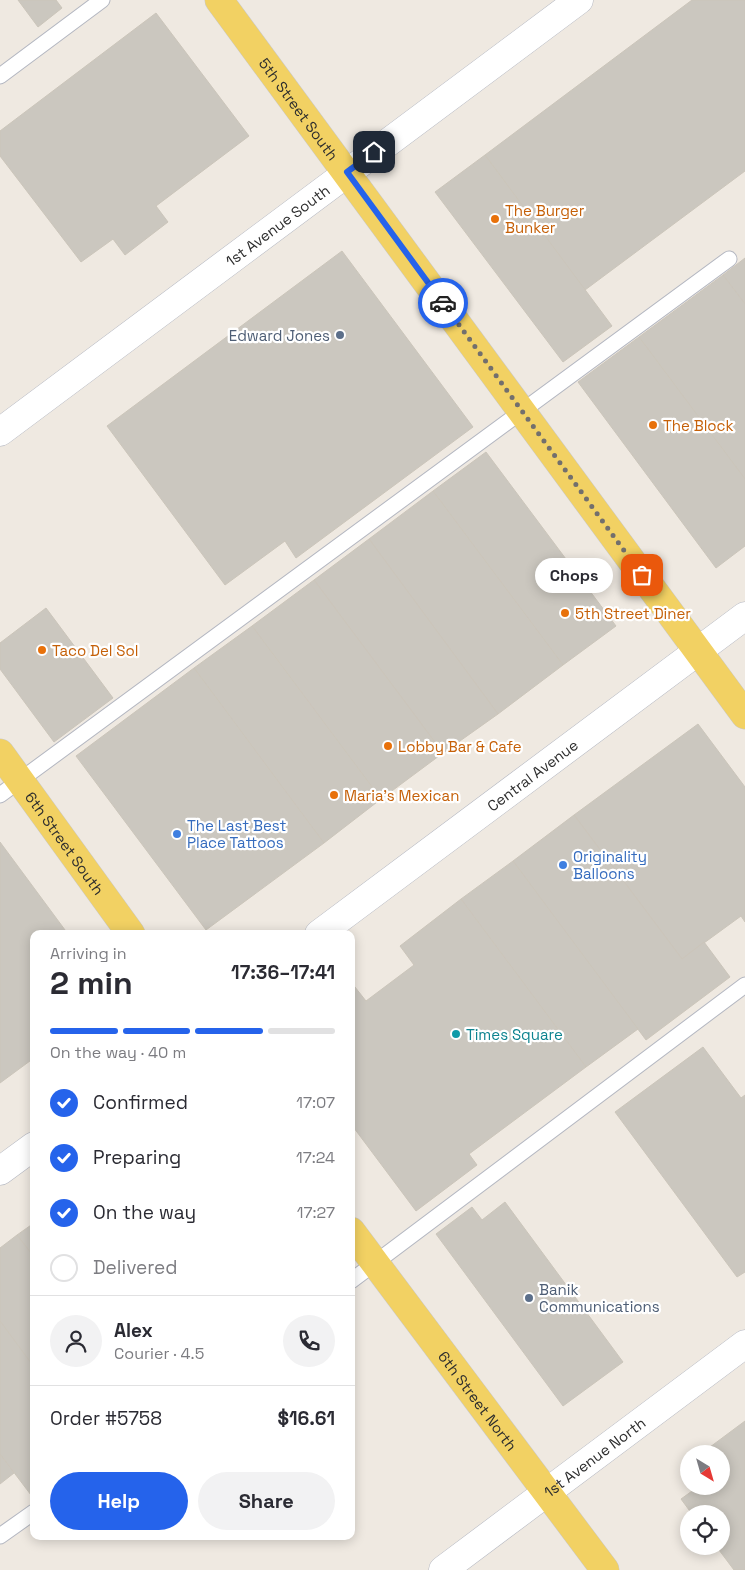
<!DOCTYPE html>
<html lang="en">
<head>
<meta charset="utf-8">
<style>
  body { margin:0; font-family:"Space Grotesk",sans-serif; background:#f2f2f3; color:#2b2b33; height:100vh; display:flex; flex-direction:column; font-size:19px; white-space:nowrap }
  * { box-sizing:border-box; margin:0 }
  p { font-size:16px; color:#7c7c81 }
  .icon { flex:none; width:28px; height:28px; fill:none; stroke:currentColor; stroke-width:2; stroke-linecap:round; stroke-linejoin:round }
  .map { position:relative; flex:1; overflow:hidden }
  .sheet { position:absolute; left:30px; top:930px; width:325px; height:610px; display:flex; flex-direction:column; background:#fff; border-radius:10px; box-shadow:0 2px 12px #0003 }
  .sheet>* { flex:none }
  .needle { width:32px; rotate:143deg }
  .buttons { position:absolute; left:680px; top:1445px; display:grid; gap:10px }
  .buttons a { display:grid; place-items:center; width:50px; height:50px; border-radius:50%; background:#fff; box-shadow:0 2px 12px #0003; font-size:25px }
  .pin { position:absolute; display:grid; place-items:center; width:42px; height:42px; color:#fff; margin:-21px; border-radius:10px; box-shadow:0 2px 8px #0006 }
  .courier { position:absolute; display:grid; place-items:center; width:50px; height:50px; margin:-25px; border:4px solid #2563eb; border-radius:50%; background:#fff; color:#222; box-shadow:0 1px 6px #0007 }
  .bubble { position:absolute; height:35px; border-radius:18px; background:#fff; box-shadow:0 2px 12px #0003; font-size:16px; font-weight:800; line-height:35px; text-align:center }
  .head em { font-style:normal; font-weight:800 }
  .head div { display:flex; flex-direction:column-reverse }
  .head { display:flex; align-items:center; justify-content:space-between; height:85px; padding:0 20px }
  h1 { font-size:32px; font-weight:800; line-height:38px }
  .bar { display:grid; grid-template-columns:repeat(4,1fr); gap:8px 5px; align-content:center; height:60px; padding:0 20px }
  .bar i { height:6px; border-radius:4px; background:#e1e1e2 }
  .bar .active { background:#2563eb }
  .bar p { grid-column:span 4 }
  .line { display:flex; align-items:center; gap:12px; padding:0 20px; border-top:1px solid #e1e1e2 }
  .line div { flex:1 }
  .round { display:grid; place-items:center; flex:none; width:52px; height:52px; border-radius:26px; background:#f2f2f3 }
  ol { padding:0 20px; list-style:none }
  li { display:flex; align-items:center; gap:15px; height:55px }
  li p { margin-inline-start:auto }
  li .icon { padding:5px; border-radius:50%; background:#2563eb; color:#fff; stroke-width:4 }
  li:last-child { color:#7c7c81 }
  li i { width:28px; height:28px; border:2px solid #e1e1e2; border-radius:50% }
  .primary-button { display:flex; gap:10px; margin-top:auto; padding:10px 20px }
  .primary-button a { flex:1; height:58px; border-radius:30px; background:#2563eb; color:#fff; font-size:20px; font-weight:800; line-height:58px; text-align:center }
  .primary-button a+a { background:#f2f2f3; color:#2b2b33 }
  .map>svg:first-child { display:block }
</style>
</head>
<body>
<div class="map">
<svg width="745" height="1570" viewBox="0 0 745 1570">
  <rect width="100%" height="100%" fill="#efe9e1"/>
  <!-- building -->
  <g fill="#cbc7bf" stroke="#cbc5ba">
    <polygon points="18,0 56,0 62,8 38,27"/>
    <polygon points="692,0 745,0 745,171 585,290 485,155"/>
    <polygon points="156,13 249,136 156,206 168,222 125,255 113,239 81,262 0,156 0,131"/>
    <polygon points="485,155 612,326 563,362 435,192"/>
    <polygon points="342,251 473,427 296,558 285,541 225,585 107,426"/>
    <polygon points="745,258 745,304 723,275"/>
    <polygon points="723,275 745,304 745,479 639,337"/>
    <polygon points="639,337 745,479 745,546 716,568 578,382"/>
    <polygon points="486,452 616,626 563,665 433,491"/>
    <polygon points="433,491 563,665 498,714 369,539"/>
    <polygon points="369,539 498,714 443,753 314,580"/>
    <polygon points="314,580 443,753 381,799 252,626"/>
    <polygon points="46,608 113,698 54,742 0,669 0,643"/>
    <polygon points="252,626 381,799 324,843 194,668"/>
    <polygon points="194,668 324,843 206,930 76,756"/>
    <polygon points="698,724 745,787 745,922 741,916 682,959 574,815"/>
    <polygon points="574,815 682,959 704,942 730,977 646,1040 513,861"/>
    <polygon points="0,842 68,934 34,934 34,1058 0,1083"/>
    <polygon points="513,861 638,1029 586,1067 461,899"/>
    <polygon points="461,899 586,1067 469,1154 477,1165 416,1211 351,1124 351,982 366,1001 414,965 400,946"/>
    <polygon points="703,1047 741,1098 745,1095 745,1272 737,1277 615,1112"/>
    <polygon points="505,1202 623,1362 563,1406 436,1234 472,1207 482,1220"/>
    <polygon points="34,1223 34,1257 17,1235"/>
    <polygon points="17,1235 34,1257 33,1366 0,1321 0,1248"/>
    <polygon points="0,1321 34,1367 34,1492 31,1495 0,1454"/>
    <polygon points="745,1421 745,1570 734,1570 716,1546 721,1546 721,1514 692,1514 681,1499 699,1486 721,1486 721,1454 702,1453"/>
    <polygon points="0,1454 14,1473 0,1484"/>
  </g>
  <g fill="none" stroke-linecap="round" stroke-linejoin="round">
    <!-- service casing -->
    <g stroke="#b4b7c1" stroke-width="17">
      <g id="service">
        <polyline points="0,76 102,0"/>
        <polyline points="0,795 729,259"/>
        <polyline points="351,1281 745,985"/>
        <polyline points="0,1536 34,1512"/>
      </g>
    </g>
    <!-- minor casing -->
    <g stroke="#b4b7c1" stroke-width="29">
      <g id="minor">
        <path id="s1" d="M0,432L579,0"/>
      </g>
    </g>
    <!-- tertiary casing -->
    <g stroke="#b4b7c1" stroke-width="29">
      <g id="tertiary">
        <path id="s2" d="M319,934L745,616"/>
        <polyline points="0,1171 34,1146"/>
      </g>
    </g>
    <!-- secondary casing -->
    <g stroke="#b4b7c1" stroke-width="29">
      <g id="secondary">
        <path id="s3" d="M443,1570L745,1344"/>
      </g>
    </g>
    <!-- primary casing -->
    <g stroke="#c9c9c9" stroke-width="29">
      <g id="primary">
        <path id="s4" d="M219,0L745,715"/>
        <path id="s5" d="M0,753L131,934"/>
        <path id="s6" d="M351,1231L605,1570"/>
      </g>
    </g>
    <!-- service -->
    <use href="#service" stroke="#fff" stroke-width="15"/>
    <!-- minor -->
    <use href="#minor" stroke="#fff" stroke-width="28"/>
    <!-- tertiary -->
    <use href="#tertiary" stroke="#fff" stroke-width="28"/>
    <!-- secondary -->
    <use href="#secondary" stroke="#fff" stroke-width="28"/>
    <!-- primary -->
    <use href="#primary" stroke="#f2d163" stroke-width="28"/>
  </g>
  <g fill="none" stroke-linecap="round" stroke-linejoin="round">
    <!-- done -->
    <polyline stroke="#726f6d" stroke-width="5" stroke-dasharray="0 9" points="443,303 642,575"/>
    <!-- route -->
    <polyline stroke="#2563eb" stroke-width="6" points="374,152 347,172 443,303"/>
  </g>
  <!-- markers -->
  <g fill="#e8710a" stroke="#fff" stroke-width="2">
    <circle cx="495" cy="219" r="5"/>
    <circle cx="653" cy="425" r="5"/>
    <circle cx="565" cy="613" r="5"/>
    <circle cx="42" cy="650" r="5"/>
    <circle cx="388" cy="746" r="5"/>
    <circle cx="334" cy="795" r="5"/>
  </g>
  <g fill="#5c6f8a" stroke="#fff" stroke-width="2">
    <circle cx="340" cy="335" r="5"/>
    <circle cx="529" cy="1298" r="5"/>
  </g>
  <g fill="#3f7fe0" stroke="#fff" stroke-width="2">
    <circle cx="177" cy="834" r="5"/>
    <circle cx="563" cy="865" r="5"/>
  </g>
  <circle fill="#0f9aa8" stroke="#fff" stroke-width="2" cx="456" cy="1034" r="5"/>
  <g text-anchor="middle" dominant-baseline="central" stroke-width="4.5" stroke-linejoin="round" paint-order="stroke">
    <!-- street labels -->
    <g font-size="15" fill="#2e2e2e" stroke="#fff">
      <text stroke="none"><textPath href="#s4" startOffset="135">5th Street South</textPath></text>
      <text stroke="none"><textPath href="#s1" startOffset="346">1st Avenue South</textPath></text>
      <text stroke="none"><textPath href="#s2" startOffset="266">Central Avenue</textPath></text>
      <text stroke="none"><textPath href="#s5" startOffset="111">6th Street South</textPath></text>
      <text stroke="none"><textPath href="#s6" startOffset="212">6th Street North</textPath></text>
      <text stroke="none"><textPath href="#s3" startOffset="189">1st Avenue North</textPath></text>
    </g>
    <!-- food labels -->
    <g font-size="15" fill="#c56008" stroke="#fff" text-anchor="start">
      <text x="505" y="210">The Burger<tspan x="505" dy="17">Bunker</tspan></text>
      <text x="663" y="425">The Block</text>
      <text x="575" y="613">5th Street Diner</text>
      <text x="52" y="650">Taco Del Sol</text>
      <text x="398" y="746">Lobby Bar &amp; Cafe</text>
      <text x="344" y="795">Maria's Mexican</text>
    </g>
    <!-- service labels -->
    <g font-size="15" fill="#4e5e75" stroke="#fff" text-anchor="end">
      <text x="330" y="335">Edward Jones</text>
      <text x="539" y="1289" text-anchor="start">Banik<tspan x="539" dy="17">Communications</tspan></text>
    </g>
    <!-- shop labels -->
    <g font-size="15" fill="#366cbe" stroke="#fff" text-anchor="start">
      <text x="187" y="825">The Last Best<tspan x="187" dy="17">Place Tattoos</tspan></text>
      <text x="573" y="856">Originality<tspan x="573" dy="17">Balloons</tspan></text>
    </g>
    <!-- culture labels -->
    <g font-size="15" fill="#0d838f" stroke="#fff" text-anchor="start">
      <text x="466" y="1034">Times Square</text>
    </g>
  </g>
</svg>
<div class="buttons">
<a><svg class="needle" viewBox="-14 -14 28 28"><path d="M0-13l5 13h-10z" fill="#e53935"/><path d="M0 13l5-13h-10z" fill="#7c7c81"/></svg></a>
<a><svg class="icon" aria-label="locate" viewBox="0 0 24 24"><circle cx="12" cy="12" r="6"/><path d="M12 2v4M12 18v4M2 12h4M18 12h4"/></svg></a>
</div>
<div class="pin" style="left:642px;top:575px;background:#ea580c"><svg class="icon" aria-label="bag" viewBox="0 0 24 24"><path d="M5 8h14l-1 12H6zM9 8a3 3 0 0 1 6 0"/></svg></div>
<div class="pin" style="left:374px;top:152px;background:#1f2937"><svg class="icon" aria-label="home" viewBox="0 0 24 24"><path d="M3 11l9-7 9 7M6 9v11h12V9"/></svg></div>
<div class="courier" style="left:443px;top:303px"><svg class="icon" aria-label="car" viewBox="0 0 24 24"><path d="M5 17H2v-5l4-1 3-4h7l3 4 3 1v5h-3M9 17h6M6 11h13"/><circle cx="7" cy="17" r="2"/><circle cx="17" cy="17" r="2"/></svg></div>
<div class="bubble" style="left:535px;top:558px;width:78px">Chops</div>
<section class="sheet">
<div class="head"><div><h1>2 min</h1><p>Arriving in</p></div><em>17:36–17:41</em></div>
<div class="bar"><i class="active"></i><i class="active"></i><i class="active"></i><i></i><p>On the way · 40 m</p></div>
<ol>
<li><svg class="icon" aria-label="check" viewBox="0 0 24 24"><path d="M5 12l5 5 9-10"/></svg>Confirmed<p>17:07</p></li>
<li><svg class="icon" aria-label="check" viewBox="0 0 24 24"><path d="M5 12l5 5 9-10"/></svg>Preparing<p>17:24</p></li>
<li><svg class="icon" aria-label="check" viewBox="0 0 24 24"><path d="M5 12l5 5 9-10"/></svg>On the way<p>17:27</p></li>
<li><i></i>Delivered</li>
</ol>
<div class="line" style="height:90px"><a class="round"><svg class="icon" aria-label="person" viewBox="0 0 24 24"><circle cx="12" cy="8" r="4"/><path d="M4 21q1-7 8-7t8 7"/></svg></a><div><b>Alex</b><p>Courier · 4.5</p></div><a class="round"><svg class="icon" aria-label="phone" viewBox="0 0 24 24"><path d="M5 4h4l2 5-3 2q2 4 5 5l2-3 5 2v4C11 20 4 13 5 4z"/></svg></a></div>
<div class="line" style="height:65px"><div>Order #5758</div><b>$16.61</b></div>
<div class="primary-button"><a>Help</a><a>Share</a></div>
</section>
</div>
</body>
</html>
